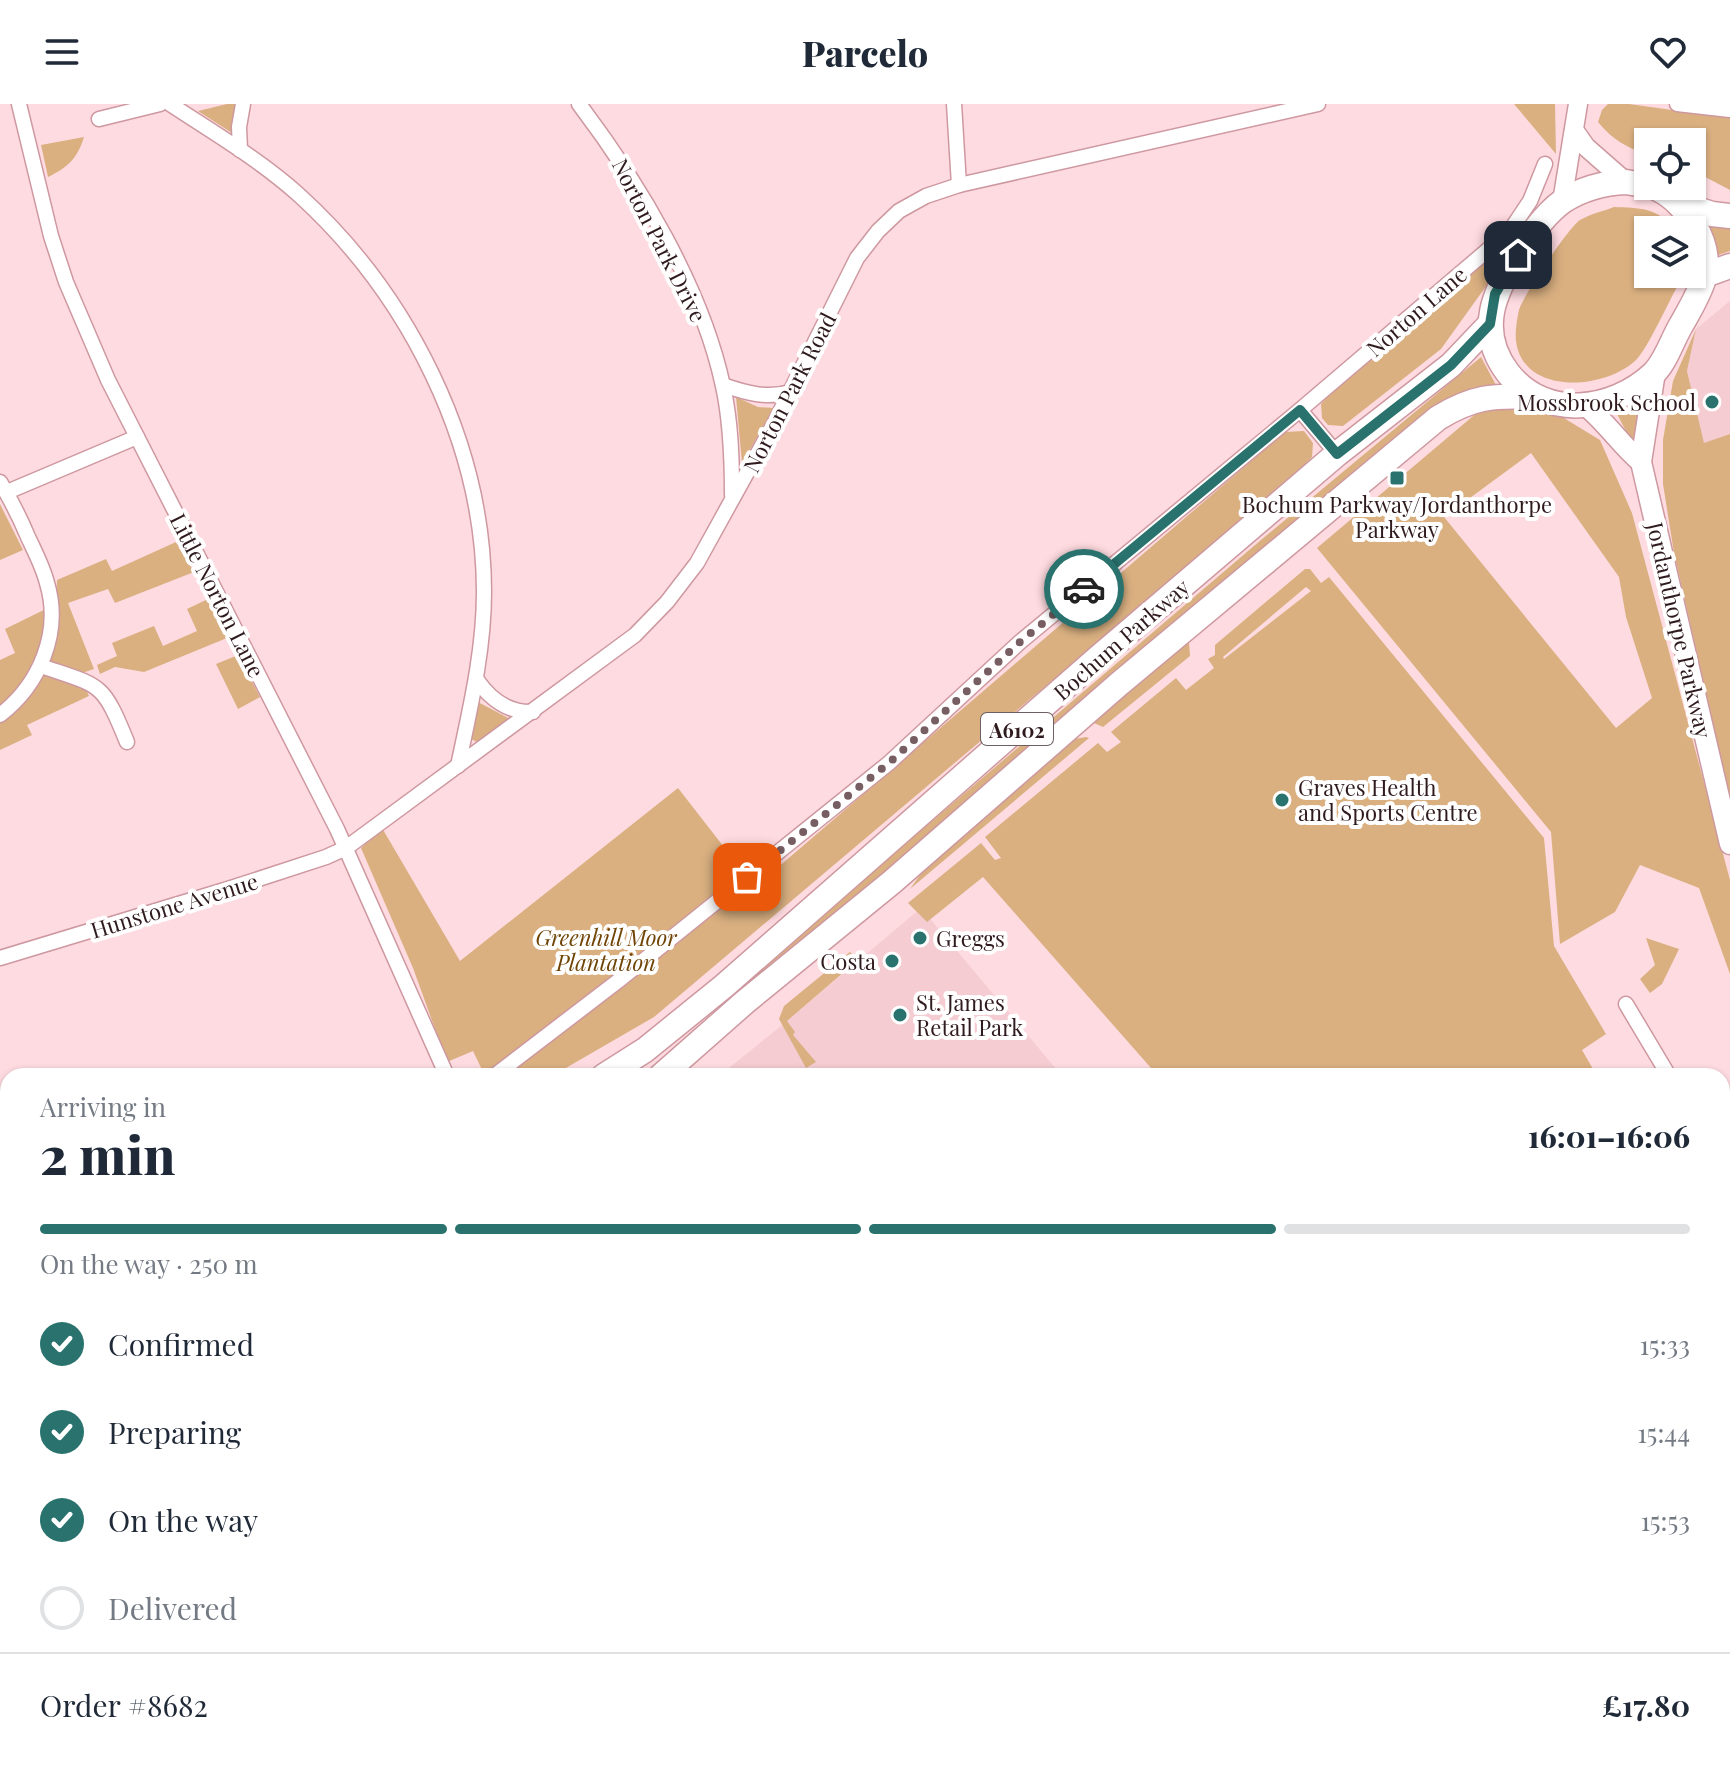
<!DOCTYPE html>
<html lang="en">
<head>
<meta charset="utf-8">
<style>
  body { margin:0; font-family:"Playfair Display",serif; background:#f6f6f7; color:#1f2937; height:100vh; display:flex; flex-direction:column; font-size:30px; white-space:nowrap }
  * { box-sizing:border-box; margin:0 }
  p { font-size:26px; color:#747a83 }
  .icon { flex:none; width:44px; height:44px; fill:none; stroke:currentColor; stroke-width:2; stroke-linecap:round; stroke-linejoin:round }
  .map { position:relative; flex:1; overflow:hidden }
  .details { position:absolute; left:0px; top:964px; width:1730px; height:706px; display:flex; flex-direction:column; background:#fff; border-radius:24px 24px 0 0; box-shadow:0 2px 6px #0004 }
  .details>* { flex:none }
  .tools { position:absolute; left:1634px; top:24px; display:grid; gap:16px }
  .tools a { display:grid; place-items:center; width:72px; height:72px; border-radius:0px; background:#fff; box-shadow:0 2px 6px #0004; font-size:40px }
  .pin { position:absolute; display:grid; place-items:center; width:68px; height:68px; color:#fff; margin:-34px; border-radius:16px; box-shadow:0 4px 12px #0006 }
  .courier { position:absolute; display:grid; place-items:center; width:80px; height:80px; margin:-40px; border:6px solid #29726d; border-radius:50%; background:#fff; color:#222; box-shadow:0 2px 10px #0007 }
  .summary em { font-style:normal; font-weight:800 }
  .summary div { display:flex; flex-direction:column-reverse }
  .summary { display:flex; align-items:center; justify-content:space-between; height:136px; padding:0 40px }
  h1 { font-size:52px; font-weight:800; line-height:60px }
  .bar { display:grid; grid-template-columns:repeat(4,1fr); gap:12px 8px; align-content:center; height:96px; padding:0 40px }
  .bar i { height:10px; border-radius:6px; background:#e0e1e3 }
  .bar .on { background:#29726d }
  .bar p { grid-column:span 4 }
  .line { display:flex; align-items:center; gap:20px; padding:0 40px; border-top:2px solid #e0e1e3 }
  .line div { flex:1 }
  ol { padding:0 40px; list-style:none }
  li { display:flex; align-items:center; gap:24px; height:88px }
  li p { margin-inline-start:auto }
  li .icon { padding:8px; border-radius:50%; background:#29726d; color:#fff; stroke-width:4 }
  li:last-child { color:#747a83 }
  li i { width:44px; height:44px; border:4px solid #e0e1e3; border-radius:50% }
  header { display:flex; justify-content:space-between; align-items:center; height:104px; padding:0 40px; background:#fff; font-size:36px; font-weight:800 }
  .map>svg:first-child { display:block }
</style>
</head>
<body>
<header><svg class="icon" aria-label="menu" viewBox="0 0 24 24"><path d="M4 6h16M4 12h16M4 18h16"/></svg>Parcelo<svg class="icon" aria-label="heart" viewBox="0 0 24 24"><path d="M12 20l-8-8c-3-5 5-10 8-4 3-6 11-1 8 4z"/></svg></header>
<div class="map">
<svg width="1730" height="1669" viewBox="0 0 1730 1669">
  <rect width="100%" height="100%" fill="#fedbe0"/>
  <!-- built -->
  <g fill="#f4ccd1">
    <polygon points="1730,197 1730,330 1704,340 1687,267 1696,225"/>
    <polygon points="921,804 1062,972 719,972 781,922"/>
    <polygon points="8,1243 8,1454 0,1420 0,1251"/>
    <polygon points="27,1662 717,1662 721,1669 27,1669"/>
  </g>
  <!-- green -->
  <g fill="#dab081" fill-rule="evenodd">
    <polygon points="227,0 235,0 232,29 198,7"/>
    <polygon points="1514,0 1555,0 1556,50"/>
    <path d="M1608,0H1629L1730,14V86L1692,66V38H1648V51C1626,43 1613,36 1598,18L1602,6Z"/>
    <path d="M84,33C77,55 68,63 48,73L41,41Z"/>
    <path d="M1614,103C1638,104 1660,103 1673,126H1648V170H1681L1678,181C1668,199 1648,244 1636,256C1605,286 1523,292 1516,237C1515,229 1517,214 1519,206C1523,192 1568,124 1580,116C1590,110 1604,107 1614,103Z"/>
    <polygon points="1703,119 1730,122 1730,147 1712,153"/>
    <polygon points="1503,144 1507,153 1441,245 1343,322 1328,321 1322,314 1321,300 1338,281"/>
    <polygon points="1696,225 1687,267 1704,339 1730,330 1730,693 1674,449 1663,380 1663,336 1673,277"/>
    <polygon points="1481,253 1496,281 1472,284 1443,296 745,891 739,889 739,882 1255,441"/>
    <polygon points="736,293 758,303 774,304 742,359"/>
    <polygon points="1641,293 1637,319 1639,336 1631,337 1615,306"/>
    <path d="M1514,301L1554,308L1600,336L1632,409L1730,776V870L1699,784L1640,761L1615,808L1560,840L1551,728L1317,444L1479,307ZM1531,349L1619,473L1626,513L1652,594L1616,624L1444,413Z"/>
    <polygon points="1304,327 1313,339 1312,353 1293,373 654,913 552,972 485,972 473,947 447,958 413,864 361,744 382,724 460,857 678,684 755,783 1285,328"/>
    <polygon points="0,400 23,446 0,456"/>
    <polygon points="176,438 194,468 115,499 108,485 68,499 94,565 79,570 89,592 27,621 32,631 0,646 0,556 15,549 5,525 56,500 57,476 106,455 112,467"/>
    <path d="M1305,465H1310L1321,479L1329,473L1544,734L1554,842L1606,930L1582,946L1597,972H1158L983,773L927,818L908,799L981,739L995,756L1001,754L985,733L1098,639L1107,648L1121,638L1111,628L1176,574L1186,586L1214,564L1208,555L1215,551V541ZM1306,483L1311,487L1224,555L1223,553Z"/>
    <polygon points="208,495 227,534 144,568 115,563 100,570 97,561 117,552 112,539 154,522 163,542 197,527 187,505"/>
    <polygon points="1185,538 1189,538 1190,552 1103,623 1094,619"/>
    <polygon points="238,551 260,593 238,605 216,560"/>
    <polygon points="478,598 512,616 481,640 471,635"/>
    <polygon points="1086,633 1089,634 910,785 930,757 1069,636"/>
    <polygon points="1646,834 1679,845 1662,880 1650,889 1640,875 1655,861"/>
    <polygon points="850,848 858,856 787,917 795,928 793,931 816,958 806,964 779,915 784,902"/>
    <polygon points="0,1438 2,1446 8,1445 8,1617 0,1585"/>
    <polygon points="67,1662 230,1662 230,1669 68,1669"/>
    <polygon points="749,1662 1089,1662 1077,1669 752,1669"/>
    <polygon points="1572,1662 1703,1662 1703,1669 1570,1669"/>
  </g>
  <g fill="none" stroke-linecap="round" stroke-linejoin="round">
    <!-- minor casing -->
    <g stroke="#ce98a0" stroke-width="17">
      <g id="minor">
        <polyline points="19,0 51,132 66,178 108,276 337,725 447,972"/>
        <path d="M170,0C214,29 260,56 299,91C408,190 484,339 484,488C484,547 470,605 458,662"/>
        <path d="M579,0C639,79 702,184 723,282C731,318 732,355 732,391"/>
        <polyline points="954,0 959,81"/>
        <polyline points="1677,0 1730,6"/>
        <polyline points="99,15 160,0"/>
        <polyline points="240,46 239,23 243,0"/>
        <path d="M723,281C746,289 767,295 791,288"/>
        <polyline points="1300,306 1337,350"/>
        <path d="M0,378C11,396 20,414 28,433C35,448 43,463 47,479C62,529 39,581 0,611"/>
        <polyline points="7,388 137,333"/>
        <path d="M41,562C102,583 102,577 127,638"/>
        <path d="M477,576C490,595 509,609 533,608"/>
        <polyline points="0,854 228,785 326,753 346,744 635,531 667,498 697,459 775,318 857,154 878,127 899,107 926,92 959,81 1318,0"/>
        <polyline points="1626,900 1669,972"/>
        <polyline points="494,972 618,877 889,659 1020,538 1300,306 1510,127 1530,97 1545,60"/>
        <polyline points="1722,1040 1730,1045"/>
        <polyline points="0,1107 8,1105"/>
        <polyline points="1722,1192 1730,1190"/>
        <polyline points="1722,1601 1730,1602"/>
        <polyline points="1430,1662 1441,1669"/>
        <polyline points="1713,1662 1714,1669"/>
        <polyline points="1292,1669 1312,1662"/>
        <polyline points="1555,1669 1560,1662"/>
      </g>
    </g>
    <!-- tertiary casing -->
    <g stroke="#ce98a0" stroke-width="21">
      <g id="tertiary">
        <polyline points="1574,26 1586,43 1626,78"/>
        <polyline points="1562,98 1578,0"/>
        <polyline points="733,1662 736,1669"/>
      </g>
    </g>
    <!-- secondary casing -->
    <g stroke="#ce98a0" stroke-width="23">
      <g id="secondary">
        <polyline points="1655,268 1641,358 1730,740"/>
        <path d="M1585,301C1606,318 1621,341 1641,358"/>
      </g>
    </g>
    <!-- trunk casing -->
    <g stroke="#ce98a0" stroke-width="27">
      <g id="trunk">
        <path d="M1626,78C1636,80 1647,80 1656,84C1686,98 1713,140 1704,174C1699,191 1689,207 1680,223C1672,237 1665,259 1653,270C1612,308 1545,316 1508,269C1475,226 1495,186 1520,147C1531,130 1546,109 1563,97C1583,84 1603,79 1626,78Z"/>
        <polyline points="1678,99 1712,110 1730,112"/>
        <polyline points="1705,171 1730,162"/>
        <polyline points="604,972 645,946 724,882 1099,553 1337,350 1451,261 1490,220"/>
        <path d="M661,972L745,898L892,778L1119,580L1438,314C1472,293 1493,291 1533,293"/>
        <polyline points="0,1174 8,1173"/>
        <polyline points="0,1227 8,1221"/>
      </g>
    </g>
    <!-- minor -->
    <use href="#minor" stroke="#fff" stroke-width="14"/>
    <!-- tertiary -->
    <use href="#tertiary" stroke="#fff" stroke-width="18"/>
    <!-- secondary -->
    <use href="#secondary" stroke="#fff" stroke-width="20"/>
    <!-- trunk -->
    <use href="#trunk" stroke="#fff" stroke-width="24"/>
  </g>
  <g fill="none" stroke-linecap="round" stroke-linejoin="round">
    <!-- done -->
    <polyline stroke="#775e62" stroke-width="8" stroke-dasharray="0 14.4" points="747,773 889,659 1020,538 1084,485"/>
    <!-- route -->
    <polyline stroke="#29726d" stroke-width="10" points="1084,485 1300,306 1337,350 1451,261 1490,220 1495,190 1518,151"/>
  </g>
  <!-- markers -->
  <g fill="#29726d" stroke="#fff" stroke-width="3">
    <circle cx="1712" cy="298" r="8"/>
    <rect x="1389" y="366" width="16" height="16" rx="4"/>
    <circle cx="1282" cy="696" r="8"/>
    <circle cx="920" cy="834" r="8"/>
    <circle cx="892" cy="857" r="8"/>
    <circle cx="900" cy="911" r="8"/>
  </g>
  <g text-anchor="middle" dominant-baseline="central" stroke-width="8" stroke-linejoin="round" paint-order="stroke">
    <!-- shield labels -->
    <rect fill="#fff" stroke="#6d5f62" stroke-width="2" x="981" y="609" width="72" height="32" rx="6"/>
    <g font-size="20" font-weight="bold" fill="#2f1a1e">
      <text x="1017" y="625">A6102</text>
    </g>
    <!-- street labels -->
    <g font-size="22" fill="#2f1a1e" stroke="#fff">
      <text transform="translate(660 136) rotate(63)">Norton Park Drive</text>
      <text transform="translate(1416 207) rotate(-41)">Norton Lane</text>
      <text transform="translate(789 288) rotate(-63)">Norton Park Road</text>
      <text transform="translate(218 491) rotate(63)">Little Norton Lane</text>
      <text transform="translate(1680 526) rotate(77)">Jordanthorpe Parkway</text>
      <text transform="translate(1121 535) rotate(-41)">Bochum Parkway</text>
      <text transform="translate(174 801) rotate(-17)">Hunstone Avenue</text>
    </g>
    <!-- poi labels -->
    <g font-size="22" fill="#2f1a1e" stroke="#fff" text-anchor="start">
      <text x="1696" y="298" text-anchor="end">Mossbrook School</text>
      <text x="1397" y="400" text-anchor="middle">Bochum Parkway/Jordanthorpe<tspan x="1397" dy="25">Parkway</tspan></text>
      <text x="1298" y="683">Graves Health<tspan x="1298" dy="25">and Sports Centre</tspan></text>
      <text x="936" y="834">Greggs</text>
      <text x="876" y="857" text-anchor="end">Costa</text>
      <text x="916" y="898">St. James<tspan x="916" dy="25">Retail Park</tspan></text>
    </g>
    <!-- park labels -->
    <g font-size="22" font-style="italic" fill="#6f4405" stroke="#fff">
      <text x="606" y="833">Greenhill Moor<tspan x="606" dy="25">Plantation</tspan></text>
    </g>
  </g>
</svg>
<div class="tools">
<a><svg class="icon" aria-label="locate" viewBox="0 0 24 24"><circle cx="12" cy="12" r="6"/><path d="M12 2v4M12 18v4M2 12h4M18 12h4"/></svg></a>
<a><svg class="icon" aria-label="layers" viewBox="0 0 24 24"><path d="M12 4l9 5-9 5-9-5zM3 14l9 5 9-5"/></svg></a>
</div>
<div class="pin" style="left:747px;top:773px;background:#ea580c"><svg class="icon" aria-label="bag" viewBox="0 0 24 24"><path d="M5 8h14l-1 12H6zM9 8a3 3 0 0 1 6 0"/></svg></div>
<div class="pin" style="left:1518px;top:151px;background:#1f2937"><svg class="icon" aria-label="home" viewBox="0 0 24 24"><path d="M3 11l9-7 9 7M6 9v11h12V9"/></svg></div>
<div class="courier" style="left:1084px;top:485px"><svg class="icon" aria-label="car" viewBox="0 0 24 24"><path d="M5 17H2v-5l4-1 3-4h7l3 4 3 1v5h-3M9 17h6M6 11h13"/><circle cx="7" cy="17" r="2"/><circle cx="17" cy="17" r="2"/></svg></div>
<section class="details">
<div class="summary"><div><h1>2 min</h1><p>Arriving in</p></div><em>16:01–16:06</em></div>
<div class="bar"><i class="on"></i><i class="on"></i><i class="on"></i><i></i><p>On the way · 250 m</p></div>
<ol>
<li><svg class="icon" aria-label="check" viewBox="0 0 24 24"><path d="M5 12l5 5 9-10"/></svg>Confirmed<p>15:33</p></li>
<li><svg class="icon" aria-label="check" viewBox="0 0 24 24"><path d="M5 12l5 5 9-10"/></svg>Preparing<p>15:44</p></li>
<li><svg class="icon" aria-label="check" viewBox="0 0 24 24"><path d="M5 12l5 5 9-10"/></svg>On the way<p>15:53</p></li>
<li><i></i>Delivered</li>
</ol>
<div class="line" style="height:104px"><div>Order #8682</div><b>£17.80</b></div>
</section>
</div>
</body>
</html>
